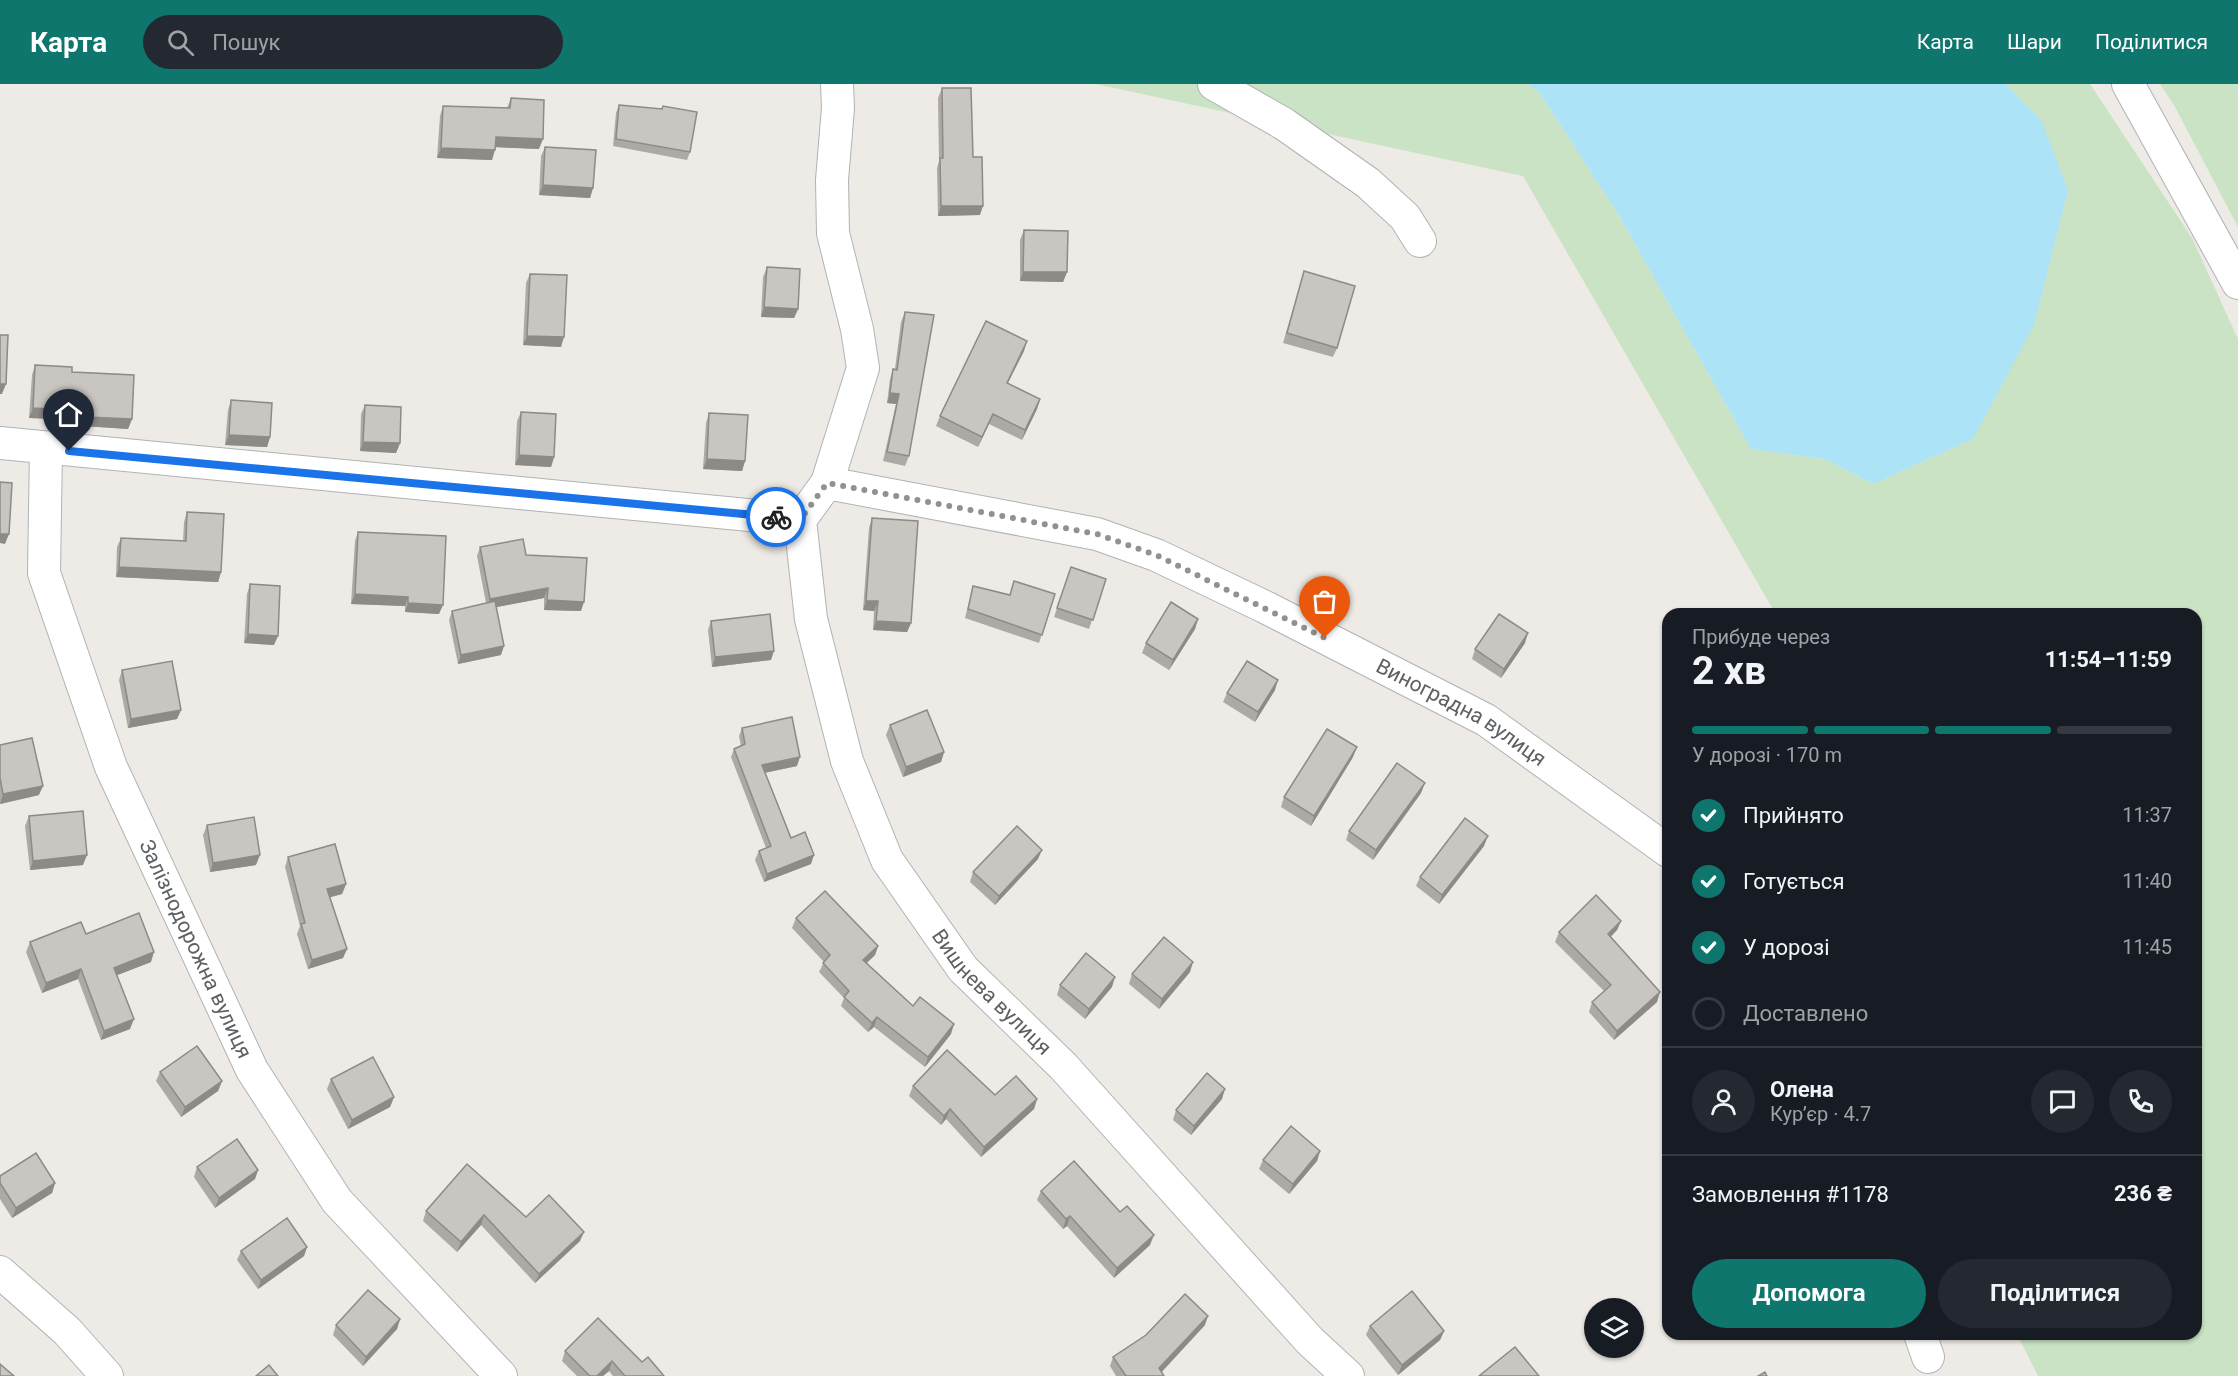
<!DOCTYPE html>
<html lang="uk">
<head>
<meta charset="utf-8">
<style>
  body { margin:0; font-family:Roboto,sans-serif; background:#242831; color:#f1f3f6; height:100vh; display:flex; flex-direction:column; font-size:22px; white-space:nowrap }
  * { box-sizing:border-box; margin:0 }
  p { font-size:20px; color:#9ea1a6 }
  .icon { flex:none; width:33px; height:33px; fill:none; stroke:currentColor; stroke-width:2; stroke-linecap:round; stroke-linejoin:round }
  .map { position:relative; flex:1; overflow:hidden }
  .details { position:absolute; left:1662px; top:524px; width:540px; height:732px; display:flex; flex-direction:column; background:#171b24; border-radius:18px; box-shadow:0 2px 4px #0004 }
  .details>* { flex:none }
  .buttons { position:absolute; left:1584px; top:1214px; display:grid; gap:12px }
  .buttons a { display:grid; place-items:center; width:60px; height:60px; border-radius:50%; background:#171b24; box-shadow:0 2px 4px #0004; font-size:30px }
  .pin { position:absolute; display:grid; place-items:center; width:51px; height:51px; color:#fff; margin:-62px -26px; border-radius:50% 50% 50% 0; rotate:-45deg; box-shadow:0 0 6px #0007 }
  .pin .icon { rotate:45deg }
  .courier { position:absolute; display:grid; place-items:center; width:60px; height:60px; margin:-30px; border:4px solid #1a73e8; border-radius:50%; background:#fff; color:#222; box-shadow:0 2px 8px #0007 }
  .head em { font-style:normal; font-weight:700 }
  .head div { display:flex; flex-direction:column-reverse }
  .head { display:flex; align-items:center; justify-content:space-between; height:102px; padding:0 30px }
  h1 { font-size:39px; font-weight:700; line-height:45px }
  .bar { display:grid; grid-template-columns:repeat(4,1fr); gap:9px 6px; align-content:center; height:72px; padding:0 30px }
  .bar i { height:8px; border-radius:4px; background:#363941 }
  .bar .active { background:#0f766e }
  .bar p { grid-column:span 4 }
  .line { display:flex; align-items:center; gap:15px; padding:0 30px; border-top:2px solid #363941 }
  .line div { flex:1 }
  .round { display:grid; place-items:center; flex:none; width:63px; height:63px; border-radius:32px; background:#242831 }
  ol { padding:0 30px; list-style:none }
  li { display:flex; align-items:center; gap:18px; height:66px }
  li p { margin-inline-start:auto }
  li .icon { padding:6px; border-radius:50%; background:#0f766e; color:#fff; stroke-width:4 }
  li:last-child { color:#9ea1a6 }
  li i { width:33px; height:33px; border:3px solid #363941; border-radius:50% }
  .button { display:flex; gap:12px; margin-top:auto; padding:12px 30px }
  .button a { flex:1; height:69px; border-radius:36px; background:#0f766e; color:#fff; font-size:24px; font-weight:700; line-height:69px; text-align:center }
  .button a+a { background:#242831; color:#f1f3f6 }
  header { display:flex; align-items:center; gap:36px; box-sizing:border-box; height:84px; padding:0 30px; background:#0f766e; color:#fff }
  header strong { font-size:28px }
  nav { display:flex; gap:33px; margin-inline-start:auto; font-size:21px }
  .search { width:420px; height:54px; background:#242831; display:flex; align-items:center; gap:15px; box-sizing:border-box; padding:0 21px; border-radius:33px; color:#9ea1a6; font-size:22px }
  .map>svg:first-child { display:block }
</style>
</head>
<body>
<header>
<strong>Карта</strong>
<div class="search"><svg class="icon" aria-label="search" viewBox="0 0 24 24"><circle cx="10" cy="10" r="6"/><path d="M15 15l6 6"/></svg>Пошук</div>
<nav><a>Карта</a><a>Шари</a><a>Поділитися</a></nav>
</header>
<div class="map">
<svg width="2238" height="1292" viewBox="0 0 2238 1292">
  <rect width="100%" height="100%" fill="#eeeae5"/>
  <!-- green -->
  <g fill="#c9e3c4">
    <polygon points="1096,0 1528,0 1539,8 1618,130 1751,365 1825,375 1873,400 1973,355 2041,36 2005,0 2090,0 2192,154 2238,255 2238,1292 2038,1292 2017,1250 2196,1250 2196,530 1775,529 1523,92"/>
    <polygon points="2160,0 2238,0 2238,143 2174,21"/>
  </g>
  <!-- water -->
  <polygon fill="#ace3f7" points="1528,0 2005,0 2041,36 2068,106 2034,241 1973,355 1873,400 1825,375 1751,365 1618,130 1539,8"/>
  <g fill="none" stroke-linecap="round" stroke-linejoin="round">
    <!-- minor casing -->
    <g stroke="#b0b3b6" stroke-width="34">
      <g id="minor">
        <path id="s1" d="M837,0L838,24L832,96L833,149L857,245L863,284L827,399L800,436L811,535L847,677L887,776L963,885L1063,982L1310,1257L1348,1292"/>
        <polyline points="1214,0 1284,40 1368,99 1405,133 1420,157"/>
        <polyline points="2128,0 2238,199"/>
        <polyline points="0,359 800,436"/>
        <path id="s2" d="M46,365L44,489L111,683L252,986L337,1117L501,1292"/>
        <path id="s3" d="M827,399L1097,450L1156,471L1265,523L1486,636L1668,767"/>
        <polyline points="0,1188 67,1247 107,1292"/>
        <polyline points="1920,1250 1928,1273"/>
      </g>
    </g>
    <!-- minor -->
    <use href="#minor" stroke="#fff" stroke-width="32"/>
  </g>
  <!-- wall -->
  <g fill="#ada9a6">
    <polygon points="942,4 980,131 938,132 937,84 939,77 938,14"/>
    <polygon points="511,14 539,65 495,63 492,76 437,74 440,32 443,22 507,24"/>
    <polygon points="619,21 690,68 687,76 613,62 616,29"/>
    <polygon points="545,63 593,104 590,114 539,111 541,72"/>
    <polygon points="1024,146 1067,188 1063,198 1020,197 1020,156"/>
    <polygon points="767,183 798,225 794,234 761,233 763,193"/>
    <polygon points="1304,187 1337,264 1333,273 1283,259"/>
    <polygon points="530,190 561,263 523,261 526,199"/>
    <polygon points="905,228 909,372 905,382 883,377 896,320 887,319 890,295 893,285 895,285 901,238"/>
    <polygon points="1024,267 1008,299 1040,315 1037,325 1022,356 989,340 978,363 936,342 940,332"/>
    <polygon points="35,281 72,288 132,335 128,345 83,342 83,336 29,334 32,291"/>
    <polygon points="231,316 270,353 267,363 225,361 228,326"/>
    <polygon points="365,321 400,359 396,369 360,367 361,330"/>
    <polygon points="521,328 554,373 551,383 515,381 517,337"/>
    <polygon points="709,329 745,377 742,387 703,385 706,339"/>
    <polygon points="187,428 221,488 218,498 116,493 117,463 121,454 183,457 184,438"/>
    <polygon points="872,434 911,539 907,548 873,546 874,527 863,526 869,444"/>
    <polygon points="358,448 439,530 405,528 405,522 351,520 355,457"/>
    <polygon points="480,463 526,471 581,527 544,526 544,514 496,523 501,571 458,580 449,536 452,527 486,519 477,472"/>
    <polygon points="1071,483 1106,495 1089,545 1054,533"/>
    <polygon points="250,500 274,561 244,559 247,510"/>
    <polygon points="973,502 1009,511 1055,510 1039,559 965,534"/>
    <polygon points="1198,535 1195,545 1169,586 1142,569 1146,559"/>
    <polygon points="711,537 771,576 712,583 708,546"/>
    <polygon points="1525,559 1501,594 1472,575 1475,565"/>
    <polygon points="122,586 181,626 177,635 128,644 119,596"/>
    <polygon points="1275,606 1255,638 1223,618 1227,609"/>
    <polygon points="890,641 944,668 941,678 903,693 886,651"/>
    <polygon points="742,644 797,682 765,689 791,754 811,780 764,798 755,776 759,767 766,764 731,673 734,665 741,662 739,652"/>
    <polygon points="0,661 39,711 0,720"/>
    <polygon points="1353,673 1311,742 1281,723 1284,713"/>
    <polygon points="1421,709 1373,776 1346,756 1349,747"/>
    <polygon points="29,732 83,781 30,786 25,742"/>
    <polygon points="207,741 256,781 210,788 203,751"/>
    <polygon points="1484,762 1439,820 1416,802 1420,793"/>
    <polygon points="288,773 346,800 342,810 330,813 347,865 343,874 308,885 297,850 300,842 285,783"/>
    <polygon points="1038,775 995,821 970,798 973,788"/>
    <polygon points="796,834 878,862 875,871 867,879 913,922 951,950 925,983 874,943 868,948 841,922 844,914 819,888 824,878 792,844"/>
    <polygon points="1621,837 1617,846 1611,853 1657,918 1614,956 1589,928 1592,918 1604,907 1555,858 1559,848"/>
    <polygon points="86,850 151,878 117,891 130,945 101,956 78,895 42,909 26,868 30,858"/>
    <polygon points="1190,888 1159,925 1129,900 1132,890"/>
    <polygon points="1060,901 1112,903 1085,935 1057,911"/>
    <polygon points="160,988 222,997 218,1007 181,1033 156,997"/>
    <polygon points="331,995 394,1013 390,1023 348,1045 327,1005"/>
    <polygon points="913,1002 995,1011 1037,1015 1034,1025 981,1073 946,1035 941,1041 909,1012"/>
    <polygon points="1222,1015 1191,1051 1173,1036 1176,1026"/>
    <polygon points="1320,1067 1317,1077 1289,1110 1259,1085 1263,1076"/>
    <polygon points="197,1083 258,1086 255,1095 215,1124 194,1093"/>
    <polygon points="0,1092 55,1099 52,1109 12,1134 0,1115"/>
    <polygon points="1041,1107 1150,1161 1114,1194 1067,1142 1063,1145 1037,1116"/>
    <polygon points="426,1127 526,1133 580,1157 535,1199 481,1141 457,1168 423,1137"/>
    <polygon points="307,1163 304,1172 258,1205 237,1176 241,1167"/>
    <polygon points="400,1235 397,1245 363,1282 333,1251 336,1241"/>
    <polygon points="1205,1241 1161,1288 1164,1292 1116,1292 1110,1282 1113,1273"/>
    <polygon points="1370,1242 1444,1247 1440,1256 1398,1291 1366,1251"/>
    <polygon points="565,1267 642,1278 664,1292 613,1292 609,1287 603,1292 577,1292 562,1277"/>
  </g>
  <!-- shaded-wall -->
  <g fill="#8d8a87">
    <polygon points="496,53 543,55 539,65 492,63"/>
    <polygon points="441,64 495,66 492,76 437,74"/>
    <polygon points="543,101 593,104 590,114 539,111"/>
    <polygon points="941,122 983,122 980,131 938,132"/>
    <polygon points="1023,188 1067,188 1063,198 1020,197"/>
    <polygon points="764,223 798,225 794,234 761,233"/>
    <polygon points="527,252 564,253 561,263 523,261"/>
    <polygon points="1027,257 1024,267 1003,308 1007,299"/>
    <polygon points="0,300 6,300 2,310 0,310"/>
    <polygon points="890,309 899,310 896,320 887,319"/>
    <polygon points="1040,315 1037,325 1022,356 1025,346"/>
    <polygon points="33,324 87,327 83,336 29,334"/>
    <polygon points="993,330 989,340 978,363 982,353"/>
    <polygon points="86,333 132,335 128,345 83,342"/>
    <polygon points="229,351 270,353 267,363 225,361"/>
    <polygon points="363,358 400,359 396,369 360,367"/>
    <polygon points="519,371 554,373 551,383 515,381"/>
    <polygon points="707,375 745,377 742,387 703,385"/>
    <polygon points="0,450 9,450 5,460 0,459"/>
    <polygon points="119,483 221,488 218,498 116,493"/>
    <polygon points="548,504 544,514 487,525 490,515"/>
    <polygon points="355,510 408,513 405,522 351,520"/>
    <polygon points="547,516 584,518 581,527 544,526"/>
    <polygon points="866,517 878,517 874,527 863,526"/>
    <polygon points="408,519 443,521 439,530 405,528"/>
    <polygon points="1198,535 1195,545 1169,586 1173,576"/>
    <polygon points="876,537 911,539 907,548 873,546"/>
    <polygon points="1528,549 1525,559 1501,594 1504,585"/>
    <polygon points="248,550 278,552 274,561 244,559"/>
    <polygon points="504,562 501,571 458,580 461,571"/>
    <polygon points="774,567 771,576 712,583 715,573"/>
    <polygon points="1278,596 1275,606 1255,638 1258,628"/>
    <polygon points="181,626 177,635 128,644 131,635"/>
    <polygon points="1357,663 1353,673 1311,742 1314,732"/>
    <polygon points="944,668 941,678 903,693 906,683"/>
    <polygon points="800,673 797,682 759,690 762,681"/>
    <polygon points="1425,699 1421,709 1373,776 1376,766"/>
    <polygon points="43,702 39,711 0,720 3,710"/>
    <polygon points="1488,752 1484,762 1439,820 1442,811"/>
    <polygon points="1042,766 1038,775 995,821 999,812"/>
    <polygon points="87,771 83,781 30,786 33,777"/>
    <polygon points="260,771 256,781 210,788 213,779"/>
    <polygon points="814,771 811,780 764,798 767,790"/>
    <polygon points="346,800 342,810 324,815 327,805"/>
    <polygon points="1621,837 1617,846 1604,859 1608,850"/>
    <polygon points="878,862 875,871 860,885 863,876"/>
    <polygon points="347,865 343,874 308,885 312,876"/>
    <polygon points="154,868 151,878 110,894 114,884"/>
    <polygon points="1193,878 1190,888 1159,925 1162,915"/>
    <polygon points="81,885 78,895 42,909 46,899"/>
    <polygon points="1115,893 1112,903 1085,935 1089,925"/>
    <polygon points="1660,908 1657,918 1614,956 1617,947"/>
    <polygon points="877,933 874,943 868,948 872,939"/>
    <polygon points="134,935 130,945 101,956 104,947"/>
    <polygon points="954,940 951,950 925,983 928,973"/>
    <polygon points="222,997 218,1007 181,1033 185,1023"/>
    <polygon points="1225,1005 1222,1015 1191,1051 1194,1042"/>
    <polygon points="394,1013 390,1023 348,1045 352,1036"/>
    <polygon points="1037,1015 1034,1025 981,1073 984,1063"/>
    <polygon points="950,1025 946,1035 941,1041 944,1032"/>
    <polygon points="1320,1067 1317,1077 1289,1110 1293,1100"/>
    <polygon points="258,1086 255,1095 215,1124 219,1114"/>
    <polygon points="55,1099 52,1109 12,1134 16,1124"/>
    <polygon points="484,1131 481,1141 457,1168 461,1158"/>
    <polygon points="1070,1132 1067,1142 1063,1145 1066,1135"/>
    <polygon points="584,1148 580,1157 535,1199 539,1190"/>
    <polygon points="1154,1151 1150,1161 1114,1194 1117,1184"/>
    <polygon points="307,1163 304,1172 258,1205 261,1196"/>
    <polygon points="1208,1232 1205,1241 1158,1292 1159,1284"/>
    <polygon points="400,1235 397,1245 363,1282 366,1273"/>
    <polygon points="1444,1247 1440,1256 1398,1291 1402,1281"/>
    <polygon points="612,1277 609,1287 603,1292 597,1292"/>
  </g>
  <!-- building -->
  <g fill="#c9c5c1" stroke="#8d8a87" stroke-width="1.5">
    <polygon points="942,4 971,4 973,73 982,73 983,122 941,122 940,74 943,74"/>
    <polygon points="511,14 544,16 543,55 496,53 495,66 441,64 443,22 510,24"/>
    <polygon points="619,21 662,25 663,22 697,28 690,68 616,55"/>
    <polygon points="545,63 596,66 593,104 543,101"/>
    <polygon points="1024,146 1068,147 1067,188 1023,188"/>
    <polygon points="767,183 800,185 798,225 764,223"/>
    <polygon points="1304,187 1355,202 1337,264 1287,249"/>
    <polygon points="530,190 567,191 564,253 527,252"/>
    <polygon points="905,228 934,231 909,372 887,368 899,310 890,309 893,285 897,286"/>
    <polygon points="986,237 1027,257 1007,299 1040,315 1025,346 993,330 982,353 940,332"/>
    <polygon points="0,251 8,251 6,300 0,300"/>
    <polygon points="35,281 72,283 72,288 134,291 132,335 86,333 87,327 33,324"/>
    <polygon points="231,316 272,319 270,353 229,351"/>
    <polygon points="365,321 401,323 400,359 363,358"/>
    <polygon points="521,328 556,330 554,373 519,371"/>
    <polygon points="709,329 748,331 745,377 707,375"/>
    <polygon points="0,398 12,399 9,450 0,450"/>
    <polygon points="187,428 224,430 221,488 119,483 121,454 186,457"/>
    <polygon points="872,434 918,437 911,539 876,537 878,517 866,517"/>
    <polygon points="358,448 446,452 443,521 408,519 408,513 355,510"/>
    <polygon points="523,455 526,471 587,474 584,518 547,516 548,504 490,515 480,463"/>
    <polygon points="1071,483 1106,495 1093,536 1057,524"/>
    <polygon points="1014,497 1055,510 1042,551 968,525 973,502 1010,511"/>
    <polygon points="250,500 280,502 278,552 248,550"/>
    <polygon points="495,517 504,562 461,571 452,527"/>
    <polygon points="1171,518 1198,535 1173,576 1146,559"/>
    <polygon points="770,530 774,567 715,573 711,537"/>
    <polygon points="1499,530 1528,549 1504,585 1475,565"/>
    <polygon points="172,577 181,626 131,635 122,586"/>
    <polygon points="1247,577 1278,596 1258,628 1227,609"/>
    <polygon points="927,626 944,668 906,683 890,641"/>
    <polygon points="792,633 800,673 762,681 791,754 805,748 814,771 767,790 759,767 771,762 734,665 745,660 742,644"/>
    <polygon points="1327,645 1357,663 1314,732 1284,713"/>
    <polygon points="32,654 43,702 3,710 0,694 0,661"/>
    <polygon points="1397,679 1425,699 1376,766 1349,747"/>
    <polygon points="83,727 87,771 33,777 29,732"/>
    <polygon points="254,733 260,771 213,779 207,741"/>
    <polygon points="1465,734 1488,752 1442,811 1420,793"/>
    <polygon points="1017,742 1042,766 999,812 973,788"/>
    <polygon points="335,760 346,800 327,805 347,865 312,876 301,840 305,839 288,773"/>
    <polygon points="825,807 878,862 863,876 913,922 920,913 954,940 928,973 877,933 872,939 844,913 849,907 823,879 830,871 796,834"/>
    <polygon points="1596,811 1621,837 1608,850 1660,908 1617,947 1592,918 1611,901 1559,848"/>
    <polygon points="139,829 154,868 114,884 134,935 104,947 81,885 46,899 30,858 81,838 86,850"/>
    <polygon points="1164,853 1193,878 1162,915 1132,890"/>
    <polygon points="1086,869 1115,893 1089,925 1060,901"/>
    <polygon points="197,962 222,997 185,1023 160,988"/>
    <polygon points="947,966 995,1011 1016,992 1037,1015 984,1063 950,1025 944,1032 913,1002"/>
    <polygon points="373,973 394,1013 352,1036 331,995"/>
    <polygon points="1207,989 1225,1005 1194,1042 1176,1026"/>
    <polygon points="1291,1042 1320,1067 1293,1100 1263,1076"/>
    <polygon points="237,1055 258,1086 219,1114 197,1083"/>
    <polygon points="36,1069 55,1099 16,1124 0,1099 0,1092"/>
    <polygon points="1074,1077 1120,1128 1127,1122 1154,1151 1117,1184 1070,1132 1066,1135 1041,1107"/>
    <polygon points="467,1080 526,1133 549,1111 584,1148 539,1190 484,1131 461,1158 426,1127"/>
    <polygon points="287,1134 307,1163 261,1196 241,1167"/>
    <polygon points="368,1206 400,1235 366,1273 336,1241"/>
    <polygon points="1412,1207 1444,1247 1402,1281 1370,1242"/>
    <polygon points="1185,1210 1208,1232 1159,1284 1164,1292 1126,1292 1113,1273 1146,1251"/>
    <polygon points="598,1234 642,1278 648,1273 664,1292 625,1292 612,1277 597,1292 590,1292 565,1267"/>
    <polygon points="1515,1263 1539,1292 1479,1292"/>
    <polygon points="0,1280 14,1292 0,1292"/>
    <polygon points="269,1281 278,1292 256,1292"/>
    <polygon points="1765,1288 1767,1292 1758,1292"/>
  </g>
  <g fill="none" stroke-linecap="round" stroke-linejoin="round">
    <!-- done -->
    <polyline stroke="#909191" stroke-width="6" stroke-dasharray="0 10.8" points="776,433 800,436 827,399 1097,450 1156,471 1325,554"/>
    <!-- route -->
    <polyline stroke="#1a73e8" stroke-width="8" points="69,367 776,433"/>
  </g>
  <g text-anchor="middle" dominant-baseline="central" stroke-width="4.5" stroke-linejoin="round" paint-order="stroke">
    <!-- street labels -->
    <g font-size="21" fill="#5d6164" stroke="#fff">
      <text stroke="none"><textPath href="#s3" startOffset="681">Виноградна вулиця</textPath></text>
      <text stroke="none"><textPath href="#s2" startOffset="530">Залізнодорожна вулиця</textPath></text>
      <text stroke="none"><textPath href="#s1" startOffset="976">Вишнева вулиця</textPath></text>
    </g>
  </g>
</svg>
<div class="buttons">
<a><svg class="icon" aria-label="layers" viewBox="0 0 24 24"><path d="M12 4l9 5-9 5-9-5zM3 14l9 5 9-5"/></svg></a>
</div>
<div class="pin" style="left:1325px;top:554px;background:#ea580c"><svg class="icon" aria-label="bag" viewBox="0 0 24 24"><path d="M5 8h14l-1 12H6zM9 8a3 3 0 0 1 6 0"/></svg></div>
<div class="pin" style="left:69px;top:367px;background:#1f2937"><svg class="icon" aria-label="home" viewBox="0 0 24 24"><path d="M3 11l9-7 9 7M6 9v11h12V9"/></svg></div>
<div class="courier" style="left:776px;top:433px"><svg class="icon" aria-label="bike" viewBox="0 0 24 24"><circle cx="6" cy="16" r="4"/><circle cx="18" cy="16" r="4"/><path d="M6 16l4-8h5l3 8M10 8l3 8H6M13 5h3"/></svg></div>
<section class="details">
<div class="head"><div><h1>2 хв</h1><p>Прибуде через</p></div><em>11:54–11:59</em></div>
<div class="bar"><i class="active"></i><i class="active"></i><i class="active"></i><i></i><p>У дорозі · 170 m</p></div>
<ol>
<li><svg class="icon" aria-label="check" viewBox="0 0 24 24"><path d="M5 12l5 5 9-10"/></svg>Прийнято<p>11:37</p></li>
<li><svg class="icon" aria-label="check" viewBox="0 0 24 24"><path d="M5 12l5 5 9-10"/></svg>Готується<p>11:40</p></li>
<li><svg class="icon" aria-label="check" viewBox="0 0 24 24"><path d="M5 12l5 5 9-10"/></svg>У дорозі<p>11:45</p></li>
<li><i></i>Доставлено</li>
</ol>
<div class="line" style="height:108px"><a class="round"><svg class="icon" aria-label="person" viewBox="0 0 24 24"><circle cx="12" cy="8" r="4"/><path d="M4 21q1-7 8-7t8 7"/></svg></a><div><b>Олена</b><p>Кур’єр · 4.7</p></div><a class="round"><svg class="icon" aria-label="chat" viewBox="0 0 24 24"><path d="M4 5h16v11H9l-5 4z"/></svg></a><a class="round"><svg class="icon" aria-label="phone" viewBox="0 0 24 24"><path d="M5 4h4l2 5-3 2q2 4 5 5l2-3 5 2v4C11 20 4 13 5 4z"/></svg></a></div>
<div class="line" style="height:78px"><div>Замовлення #1178</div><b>236 ₴</b></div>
<div class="button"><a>Допомога</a><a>Поділитися</a></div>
</section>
</div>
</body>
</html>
